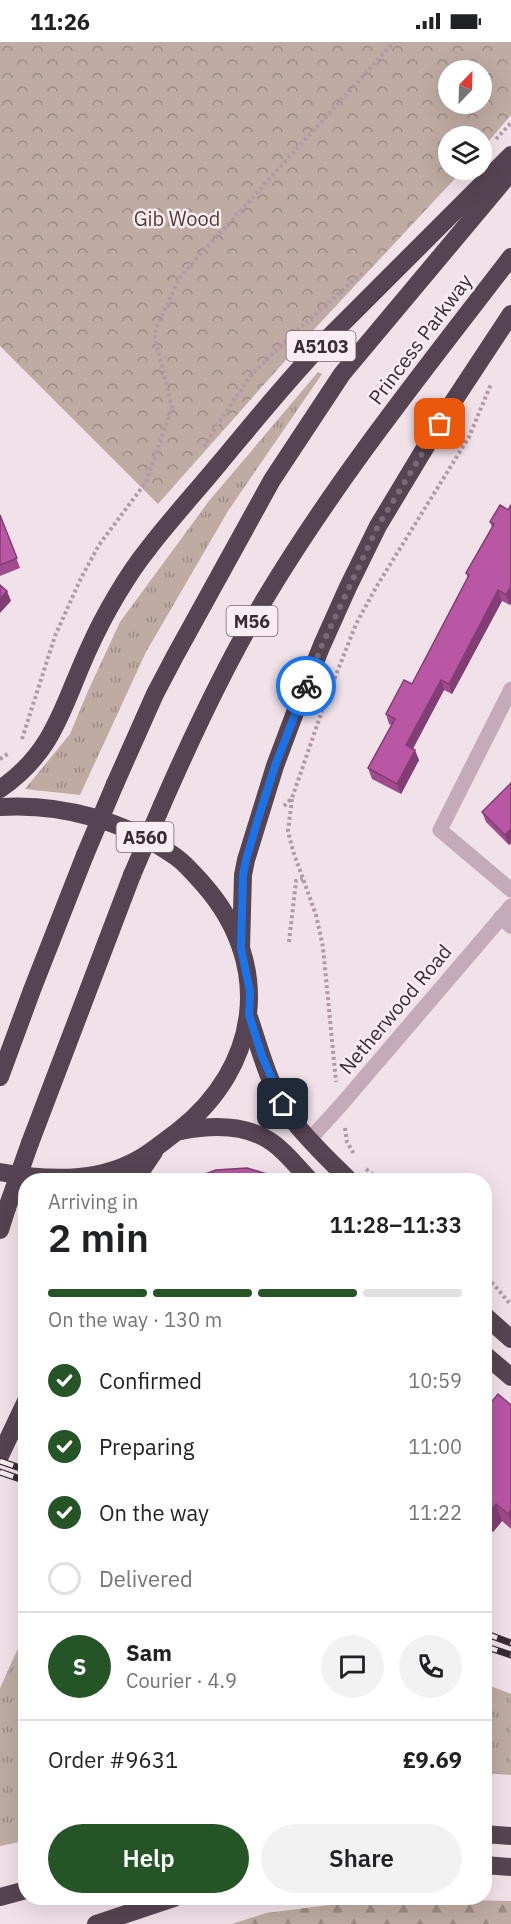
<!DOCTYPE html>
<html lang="en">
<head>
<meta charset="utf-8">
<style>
  body { margin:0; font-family:"IBM Plex Sans",sans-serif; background:#f2f2f2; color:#202124; height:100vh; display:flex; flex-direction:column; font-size:22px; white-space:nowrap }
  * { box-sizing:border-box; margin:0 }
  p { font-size:20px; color:#757577 }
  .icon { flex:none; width:33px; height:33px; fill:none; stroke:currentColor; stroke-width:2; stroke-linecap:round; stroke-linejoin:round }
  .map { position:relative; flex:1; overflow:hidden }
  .panel { position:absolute; left:18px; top:1131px; width:474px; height:732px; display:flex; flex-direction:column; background:#fff; border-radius:24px; box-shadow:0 6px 24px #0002 }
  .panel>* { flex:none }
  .needle { width:39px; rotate:23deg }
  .fabs { position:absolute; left:438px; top:18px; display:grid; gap:12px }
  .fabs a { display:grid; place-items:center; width:54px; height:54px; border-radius:50%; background:#fff; box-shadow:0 6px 24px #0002; font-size:30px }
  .pin { position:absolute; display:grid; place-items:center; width:51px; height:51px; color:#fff; margin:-26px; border-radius:12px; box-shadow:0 3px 9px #0006 }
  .courier { position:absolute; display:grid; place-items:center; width:60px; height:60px; margin:-30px; border:4px solid #1a73e8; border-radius:50%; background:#fff; color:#222; box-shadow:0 2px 8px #0007 }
  .overview em { font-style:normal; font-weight:600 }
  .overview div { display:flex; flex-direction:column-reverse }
  .overview { display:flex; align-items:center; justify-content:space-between; height:102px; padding:0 30px }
  h1 { font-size:39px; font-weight:600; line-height:45px }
  .bar { display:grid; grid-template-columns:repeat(4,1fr); gap:9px 6px; align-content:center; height:72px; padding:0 30px }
  .bar i { height:8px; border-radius:4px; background:#e0e0e0 }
  .bar .active { background:#255526 }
  .bar p { grid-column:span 4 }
  .line { display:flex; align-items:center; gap:15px; padding:0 30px; border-top:2px solid #e0e0e0 }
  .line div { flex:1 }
  .round { display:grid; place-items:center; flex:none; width:63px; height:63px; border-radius:32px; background:#f2f2f2 }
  ol { padding:0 30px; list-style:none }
  li { display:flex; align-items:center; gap:18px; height:66px }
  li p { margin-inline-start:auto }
  li .icon { padding:6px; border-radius:50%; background:#255526; color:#fff; stroke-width:4 }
  li:last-child { color:#757577 }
  li i { width:33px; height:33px; border:3px solid #e0e0e0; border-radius:50% }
  .button { display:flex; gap:12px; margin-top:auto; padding:12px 30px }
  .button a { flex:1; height:69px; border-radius:36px; background:#255526; color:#fff; font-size:24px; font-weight:600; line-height:69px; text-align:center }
  .button a+a { background:#f2f2f2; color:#202124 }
  .status { display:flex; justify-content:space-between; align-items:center; height:42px; padding:0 30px; background:#fff; direction:ltr }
  .status svg { height:16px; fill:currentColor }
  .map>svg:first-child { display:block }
</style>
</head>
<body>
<div class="status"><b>11:26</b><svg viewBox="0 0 49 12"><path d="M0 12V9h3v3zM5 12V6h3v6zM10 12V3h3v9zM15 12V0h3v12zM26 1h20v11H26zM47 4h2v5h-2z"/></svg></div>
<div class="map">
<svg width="511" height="1882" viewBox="0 0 511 1882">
  <defs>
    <pattern id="grass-tufts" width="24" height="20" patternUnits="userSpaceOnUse" patternTransform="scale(1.5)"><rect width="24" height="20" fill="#bfaba2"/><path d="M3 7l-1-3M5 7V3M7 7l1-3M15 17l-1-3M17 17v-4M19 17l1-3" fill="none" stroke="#9c8b85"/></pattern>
    <pattern id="forest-firs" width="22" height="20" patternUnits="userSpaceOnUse" patternTransform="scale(1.5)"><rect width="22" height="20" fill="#bfaba2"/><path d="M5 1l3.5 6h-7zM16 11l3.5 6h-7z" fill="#9c8b85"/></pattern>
    <pattern id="park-crowns" width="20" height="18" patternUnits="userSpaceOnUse" patternTransform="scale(1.5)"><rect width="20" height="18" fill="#bfaba2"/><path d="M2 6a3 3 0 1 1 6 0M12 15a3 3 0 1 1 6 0" fill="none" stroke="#9c8b85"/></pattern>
  </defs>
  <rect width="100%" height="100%" fill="#f1e1e9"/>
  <!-- grass -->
  <g fill="url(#grass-tufts)">
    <polygon points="318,330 322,332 228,469 146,610 80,753 25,747 70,692 88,649 120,580 209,459"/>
    <polygon points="25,1591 25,1799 0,1804 0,1646"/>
    <polygon points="485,1642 511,1652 511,1733 485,1731"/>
  </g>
  <!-- forest -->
  <polygon fill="url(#forest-firs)" points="385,1856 511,1859 511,1882 232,1882 266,1871"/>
  <!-- park -->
  <path fill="url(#park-crowns)" fill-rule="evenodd" d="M0,0H511V73L482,107V94H448V128H463L292,311L158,462L0,304ZM448,28H482V62H448Z"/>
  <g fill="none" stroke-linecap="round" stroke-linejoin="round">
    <!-- path -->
    <g stroke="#b498a9" stroke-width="4" stroke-dasharray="3 3" stroke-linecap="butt">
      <polyline points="496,97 511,81"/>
      <polyline points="204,405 217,383 251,333 293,292 363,230"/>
      <polyline points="22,697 55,594 81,536 99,503 146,440 172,366 154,291 180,235 394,0"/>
      <polyline points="0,717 9,711"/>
      <polyline points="292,757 288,789 293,809 316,873 323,905 336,1040"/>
      <polyline points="284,764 292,756 323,666 356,582 378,542 469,395 491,342"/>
      <polyline points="289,900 296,839 303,837"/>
      <polyline points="345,1086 347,1100 354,1112"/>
      <polyline points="366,1127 379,1138"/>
      <polyline points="484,1231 511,1263"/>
    </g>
    <!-- lane -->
    <polyline stroke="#c5abba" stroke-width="14" points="500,875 511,885"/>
    <!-- street -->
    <g stroke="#c5abba" stroke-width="15">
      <polyline points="511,647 440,788 511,848"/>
      <polyline points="310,1097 341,1063 511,864"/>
    </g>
    <!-- highway -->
    <g stroke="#574452" stroke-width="18">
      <polyline points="115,742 155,652 175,614 272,438 342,332 511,130"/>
      <path d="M0,747C56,709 63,661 90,604C104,573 127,533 148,507C170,478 195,451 218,423C254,380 289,336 328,296C389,235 450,174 511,113"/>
      <path d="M162,763C193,692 226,621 266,555C338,435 426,326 511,215"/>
      <path d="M0,765C61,761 126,779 176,815C186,822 195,833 204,843C274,923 260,1025 178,1089C164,1099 152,1110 137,1118C96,1141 45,1138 0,1130"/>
      <polyline points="241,906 243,833 246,818 275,724 299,660 322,603 348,545 378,484 449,366 511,272"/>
      <path d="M249,975C261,1011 271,1051 295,1081C311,1101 331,1120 349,1138"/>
      <polyline points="0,1035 32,948 85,813"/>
      <path d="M181,1089C211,1083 247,1082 273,1101C287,1111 298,1126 310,1138"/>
      <polyline points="30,1101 132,833"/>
      <polyline points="135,1138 154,1110"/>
      <polyline points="0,1188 7,1166"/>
      <polyline points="484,1273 511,1297"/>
      <polyline points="484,1312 511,1335"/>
      <polyline points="0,1414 26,1359"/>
      <polyline points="484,1792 511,1794"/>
      <polyline points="484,1823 511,1825"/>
      <polyline points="0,1855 26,1848"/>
      <polyline points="96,1882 174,1856"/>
    </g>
    <!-- rail casing -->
    <g stroke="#382b34" stroke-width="7">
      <g id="rail">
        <polyline points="0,1419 26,1428"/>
        <polyline points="0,1430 26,1439"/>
        <polyline points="484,1591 511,1601"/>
        <polyline points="484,1604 511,1613"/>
      </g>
    </g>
    <!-- rail -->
    <use href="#rail" stroke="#f9edf3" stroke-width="4.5" stroke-dasharray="14" stroke-linecap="butt"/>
    <!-- highway-bridge -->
    <g stroke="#574452" stroke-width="18">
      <polyline points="85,813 115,742"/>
      <polyline points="132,833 162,763"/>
      <polyline points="7,1166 30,1101"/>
    </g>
  </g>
  <!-- wall -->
  <g fill="#9f4b8e">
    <polygon points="511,463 511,561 510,563 502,559 452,652 444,648 413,707 419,718 401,752 372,737 368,726 391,683 389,682 386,672 412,642 468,536 466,531 492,485 490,480 508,468"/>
    <polygon points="0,473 20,526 0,534"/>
    <polygon points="511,741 511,801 509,803 486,780 482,770"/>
    <polygon points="511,1363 511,1487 502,1479 493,1490 484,1483 484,1369"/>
  </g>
  <!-- shaded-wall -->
  <g fill="#823d74">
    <polygon points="511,544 511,561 510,563 506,553"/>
    <polygon points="498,548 502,559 452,652 449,642"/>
    <polygon points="7,549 11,559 0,571 0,557"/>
    <polygon points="441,638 444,648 409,713 406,703"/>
    <polygon points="415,708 419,718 401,752 397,742"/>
    <polygon points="511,787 511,801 509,803 505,793"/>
    <polygon points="496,1462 502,1479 493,1490 487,1473"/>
    <polygon points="511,1468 511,1481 508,1472"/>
  </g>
  <!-- building -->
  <g fill="#b957a5" stroke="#823d74" stroke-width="1.5">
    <polygon points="500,463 508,468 511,463 511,544 506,553 498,548 449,642 441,638 406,703 415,708 397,742 368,726 395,677 386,672 404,638 412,642 469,533 466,531 494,482 490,480"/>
    <polygon points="0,473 17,516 0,523"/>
    <polygon points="0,543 7,549 0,557"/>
    <polygon points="511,741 511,787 505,793 482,770"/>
    <polygon points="247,1126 267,1132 278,1138 193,1138 205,1132 216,1128"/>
    <polygon points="498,1352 511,1363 511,1468 508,1472 496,1462 487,1473 484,1471 484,1369"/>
  </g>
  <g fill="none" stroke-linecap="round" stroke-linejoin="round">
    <!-- done -->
    <polyline stroke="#796b73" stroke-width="6" stroke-dasharray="0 10.8" points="306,644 322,603 378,484 440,382"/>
    <!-- route -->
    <polyline stroke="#1a73e8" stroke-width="8" points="283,1062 262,1014 249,973 250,950 241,906 243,833 246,818 258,777 275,724 306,644"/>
  </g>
  <g text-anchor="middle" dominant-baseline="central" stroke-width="5" stroke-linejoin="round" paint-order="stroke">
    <!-- shield labels -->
    <g fill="#f9edf3" stroke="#72656d" stroke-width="1.5">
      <rect x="286.5" y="289" width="69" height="30" rx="4.5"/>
      <rect x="226.5" y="564" width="51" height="30" rx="4.5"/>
      <rect x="116.5" y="780" width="57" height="30" rx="4.5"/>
    </g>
    <g font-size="18" font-weight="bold" fill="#382b34">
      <text x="321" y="304">A5103</text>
      <text x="252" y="579">M56</text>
      <text x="145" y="795">A560</text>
    </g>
    <!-- park labels -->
    <g font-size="20" fill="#533d32" stroke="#f9edf3">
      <text x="177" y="176">Gib Wood</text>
    </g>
    <!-- street labels -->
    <g font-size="20" fill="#382b34" stroke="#f9edf3">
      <text transform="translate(420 297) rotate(-53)">Princess Parkway</text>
      <text transform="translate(395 967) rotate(-50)">Netherwood Road</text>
    </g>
  </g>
</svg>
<div class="fabs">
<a><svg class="needle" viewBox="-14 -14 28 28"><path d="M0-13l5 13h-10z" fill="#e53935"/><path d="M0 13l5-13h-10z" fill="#757577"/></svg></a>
<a><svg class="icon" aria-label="layers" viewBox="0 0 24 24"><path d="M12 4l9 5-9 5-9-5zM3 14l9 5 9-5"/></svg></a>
</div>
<div class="pin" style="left:440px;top:382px;background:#ea580c"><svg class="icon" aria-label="bag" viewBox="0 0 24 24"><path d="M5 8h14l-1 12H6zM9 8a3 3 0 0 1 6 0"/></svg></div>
<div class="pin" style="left:283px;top:1062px;background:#1f2937"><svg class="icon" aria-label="home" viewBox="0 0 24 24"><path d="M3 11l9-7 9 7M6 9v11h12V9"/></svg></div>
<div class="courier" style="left:306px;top:644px"><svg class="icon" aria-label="bike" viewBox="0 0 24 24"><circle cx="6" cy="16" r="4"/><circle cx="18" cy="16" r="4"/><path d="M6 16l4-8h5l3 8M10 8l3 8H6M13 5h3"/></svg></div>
<section class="panel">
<div class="overview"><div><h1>2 min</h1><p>Arriving in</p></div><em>11:28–11:33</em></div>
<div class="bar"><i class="active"></i><i class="active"></i><i class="active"></i><i></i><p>On the way · 130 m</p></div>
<ol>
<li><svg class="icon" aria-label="check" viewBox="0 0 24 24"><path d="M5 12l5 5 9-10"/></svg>Confirmed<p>10:59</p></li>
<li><svg class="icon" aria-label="check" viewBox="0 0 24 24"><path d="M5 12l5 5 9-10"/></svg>Preparing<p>11:00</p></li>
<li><svg class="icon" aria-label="check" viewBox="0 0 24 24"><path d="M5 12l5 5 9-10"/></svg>On the way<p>11:22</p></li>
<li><i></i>Delivered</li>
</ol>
<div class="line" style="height:108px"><b class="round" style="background:#255526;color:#fff">S</b><div><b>Sam</b><p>Courier · 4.9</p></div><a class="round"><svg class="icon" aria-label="chat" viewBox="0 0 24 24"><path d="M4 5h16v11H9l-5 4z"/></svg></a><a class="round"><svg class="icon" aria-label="phone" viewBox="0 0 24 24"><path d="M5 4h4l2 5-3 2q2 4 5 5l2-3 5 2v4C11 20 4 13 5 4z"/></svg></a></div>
<div class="line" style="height:78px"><div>Order #9631</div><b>£9.69</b></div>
<div class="button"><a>Help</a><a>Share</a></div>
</section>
</div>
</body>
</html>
